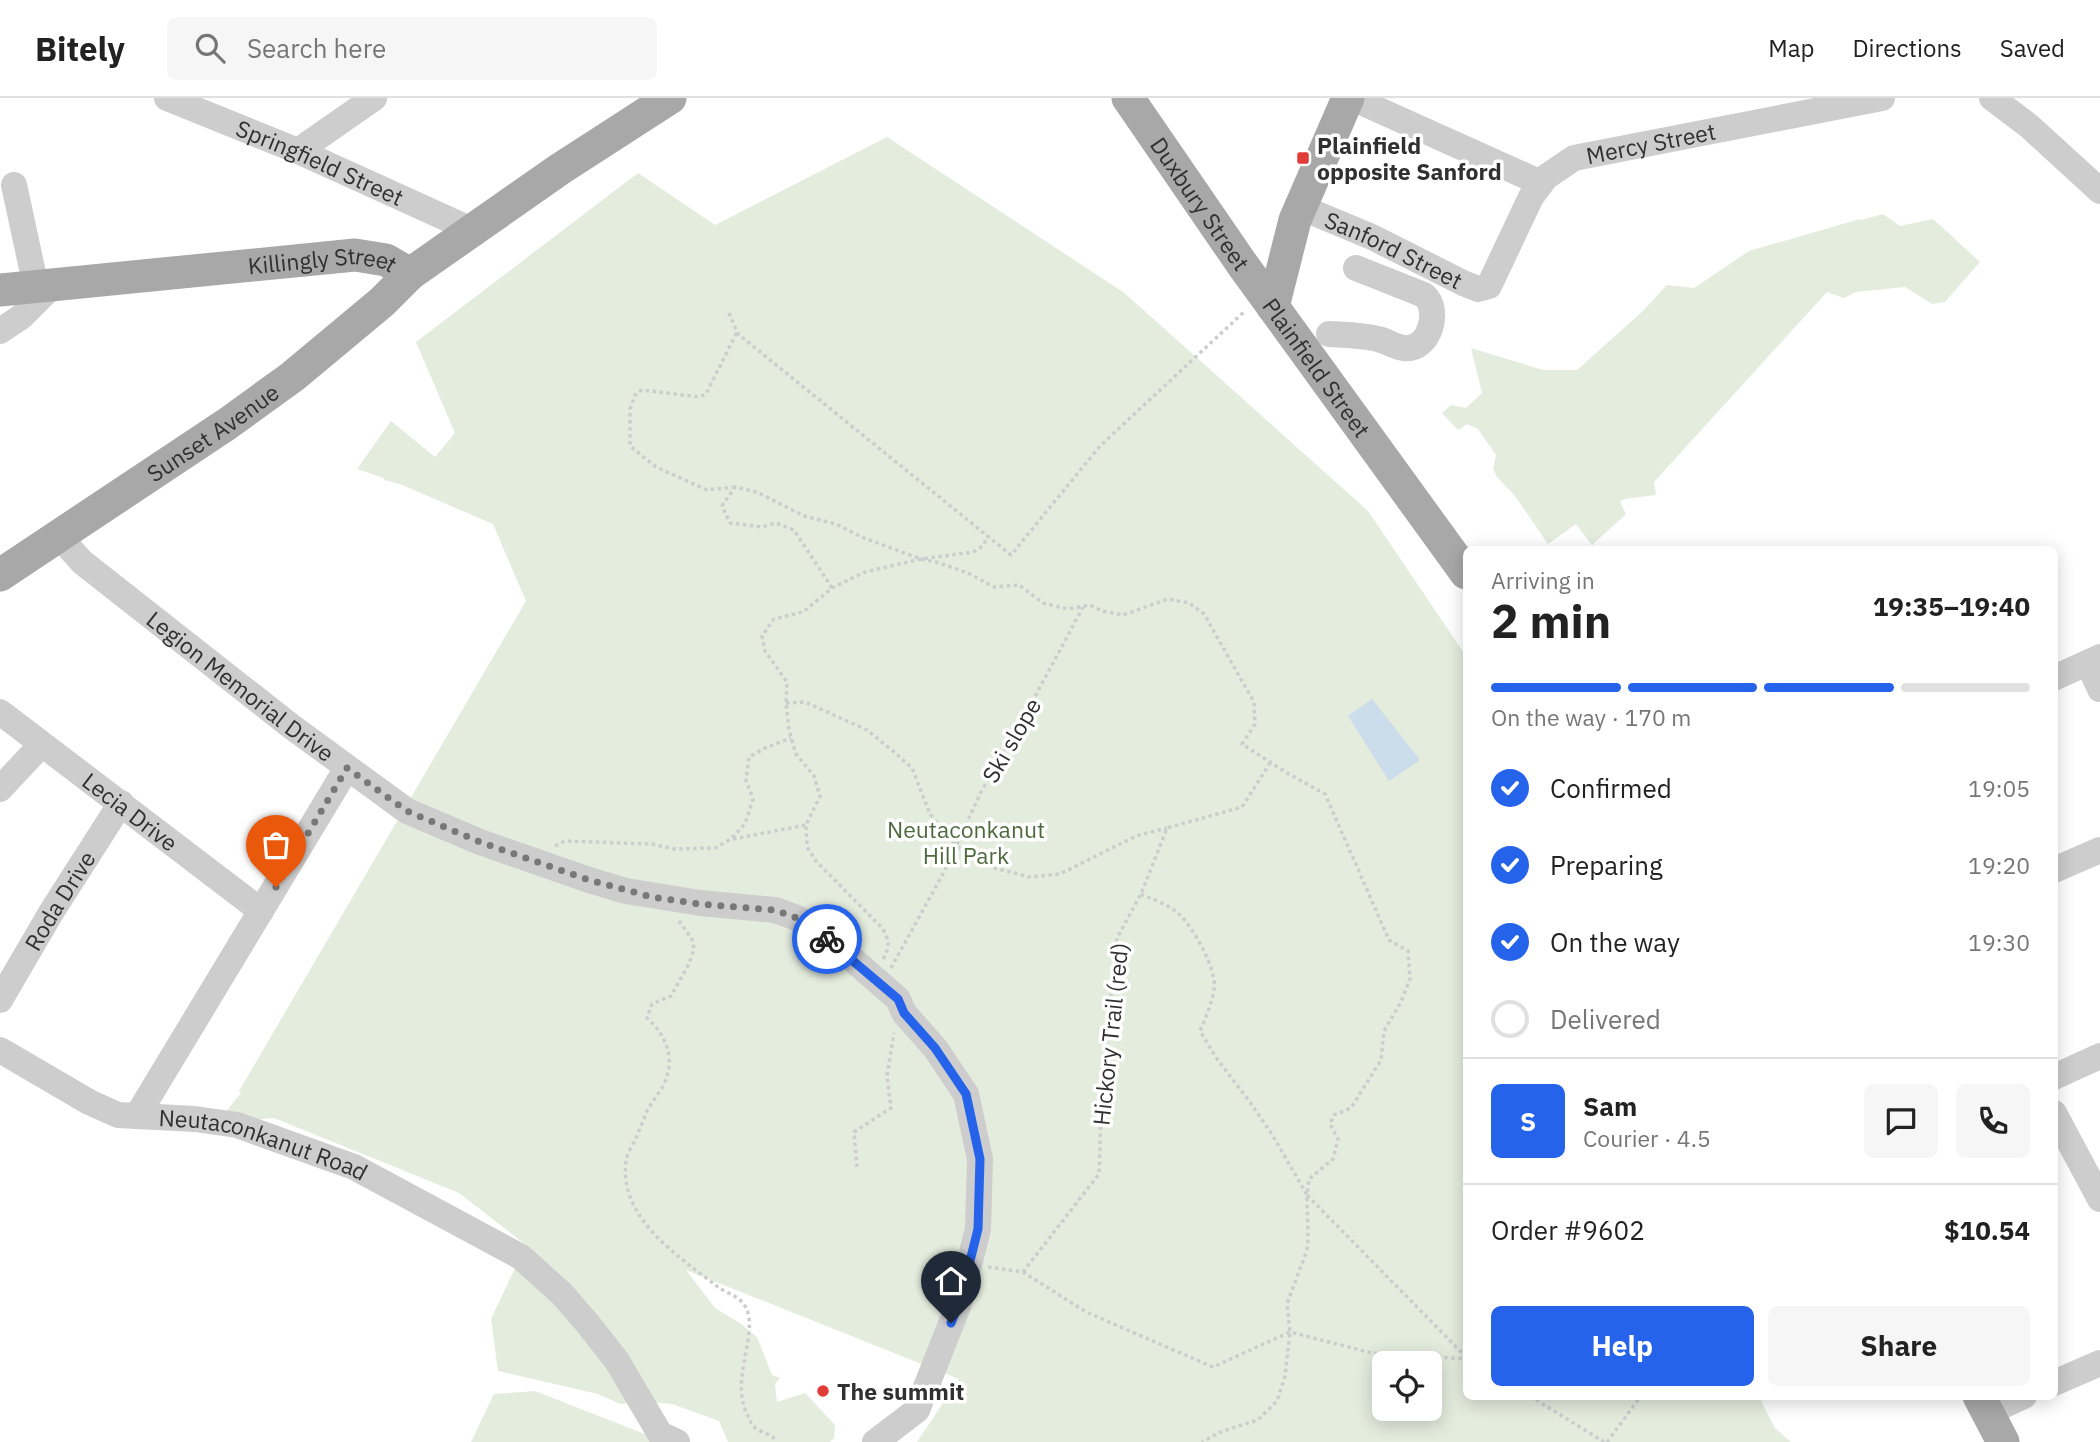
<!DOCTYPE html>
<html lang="en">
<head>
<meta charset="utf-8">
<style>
  body { margin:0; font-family:"IBM Plex Sans",sans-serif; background:#f6f6f6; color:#222; height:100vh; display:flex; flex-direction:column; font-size:26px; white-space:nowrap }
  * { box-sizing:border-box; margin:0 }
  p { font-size:23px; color:#767676 }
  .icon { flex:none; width:38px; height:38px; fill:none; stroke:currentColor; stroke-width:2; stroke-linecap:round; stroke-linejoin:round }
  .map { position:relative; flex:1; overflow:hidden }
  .details { position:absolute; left:1463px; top:448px; width:595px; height:854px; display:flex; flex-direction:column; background:#fff; border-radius:10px; box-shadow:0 4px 18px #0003 }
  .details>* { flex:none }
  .fabs { position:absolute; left:1372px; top:1253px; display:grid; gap:14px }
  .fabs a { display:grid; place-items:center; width:70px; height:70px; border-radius:10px; background:#fff; box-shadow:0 4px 18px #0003; font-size:35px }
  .pin { position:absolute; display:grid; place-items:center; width:60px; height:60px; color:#fff; margin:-72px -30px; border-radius:50% 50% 50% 0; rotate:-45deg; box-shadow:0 0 7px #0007 }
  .pin .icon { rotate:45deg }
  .courier { position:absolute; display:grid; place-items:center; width:70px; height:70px; margin:-35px; border:5px solid #2563eb; border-radius:50%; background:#fff; color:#222; box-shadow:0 2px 9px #0007 }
  .head em { font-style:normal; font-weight:700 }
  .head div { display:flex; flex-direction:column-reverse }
  .head { display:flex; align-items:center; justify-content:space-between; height:119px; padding:0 28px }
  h1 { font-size:46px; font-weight:700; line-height:52px }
  .bar { display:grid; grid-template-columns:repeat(4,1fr); gap:10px 7px; align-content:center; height:84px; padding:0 28px }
  .bar i { height:9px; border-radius:5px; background:#e0e0e0 }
  .bar .current { background:#2563eb }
  .bar p { grid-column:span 4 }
  .line { display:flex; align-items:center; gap:18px; padding:0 28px; border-top:2px solid #e0e0e0 }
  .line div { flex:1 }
  .round { display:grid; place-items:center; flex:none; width:74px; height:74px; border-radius:10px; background:#f6f6f6 }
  ol { padding:0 28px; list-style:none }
  li { display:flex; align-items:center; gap:21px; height:77px }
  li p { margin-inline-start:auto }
  li .icon { padding:7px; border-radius:50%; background:#2563eb; color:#fff; stroke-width:4 }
  li:last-child { color:#767676 }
  li i { width:38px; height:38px; border:4px solid #e0e0e0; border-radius:50% }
  .cta { display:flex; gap:14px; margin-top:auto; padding:14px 28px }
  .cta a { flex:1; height:80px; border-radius:10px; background:#2563eb; color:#fff; font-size:28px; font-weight:700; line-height:80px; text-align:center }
  .cta a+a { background:#f6f6f6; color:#222 }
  header { display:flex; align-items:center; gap:42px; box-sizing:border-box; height:98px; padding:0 35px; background:#fff; border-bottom:2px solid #e0e0e0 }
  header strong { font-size:33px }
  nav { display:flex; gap:38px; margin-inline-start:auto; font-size:24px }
  .search { width:490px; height:63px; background:#f6f6f6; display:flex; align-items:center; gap:18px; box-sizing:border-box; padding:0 24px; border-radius:10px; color:#767676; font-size:26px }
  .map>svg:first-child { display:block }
</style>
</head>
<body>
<header>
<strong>Bitely</strong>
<div class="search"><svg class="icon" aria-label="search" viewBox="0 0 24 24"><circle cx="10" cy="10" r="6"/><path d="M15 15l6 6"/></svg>Search here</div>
<nav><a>Map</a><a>Directions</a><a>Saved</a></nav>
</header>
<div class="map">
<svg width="2100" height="1344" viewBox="0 0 2100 1344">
  <rect width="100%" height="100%" fill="#fff"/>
  <!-- green -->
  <g fill="#e4ecde" fill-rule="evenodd">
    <path d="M887,39L1123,194L1139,208L1368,413L1466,558V1298L1759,1299L1775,1330L1791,1344H917L959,1281L686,1172L715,1210L741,1226L757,1239L772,1277L780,1280L775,1286L777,1304L805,1295L835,1327L834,1340L830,1344H728L719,1323L672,1306L651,1304L620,1306L598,1296L498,1273L491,1221L526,1147L459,1095L274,1020L233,1024L224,1016L241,995L239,993L526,503L493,426L400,386L384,382V380L357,371L391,323L435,359L455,335L416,244L638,75L715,127ZM1384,1265H1430V1311H1384Z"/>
    <polygon points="1883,116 1900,128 1933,121 1980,164 1945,204 1932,206 1905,189 1856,194 1844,200 1827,194 1654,384 1656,397 1624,401 1620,404 1626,416 1592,447 1576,426 1548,446 1515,398 1497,379 1493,371 1496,357 1478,331 1467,326 1458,332 1442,315 1451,307 1466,310 1482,295 1471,250 1543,272 1577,272 1643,213 1667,187 1694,190 1749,153 1860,121 1861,122"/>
    <polygon points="535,1293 665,1344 471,1344 494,1296"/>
  </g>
  <!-- water -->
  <polygon fill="#cbdceb" points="1372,601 1420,662 1389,683 1348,618"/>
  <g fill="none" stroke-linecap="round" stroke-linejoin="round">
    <!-- path -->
    <g stroke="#cdcdcd" stroke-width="3.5" stroke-dasharray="3.5 3.5" stroke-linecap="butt">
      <polyline points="729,215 738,236 1011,457 1100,348 1245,213"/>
      <polyline points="735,389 707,392 656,369 630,348 630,311 636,295 642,292 699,299 706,296 737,234"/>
      <polyline points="832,490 794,432 776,425 762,429 730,425 722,408 735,389 757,394 804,418 836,426 864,440 921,461 936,464 968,475 994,489 1019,487 1043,505 1068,511 1090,507 1102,513 1123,517 1168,501 1189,505 1204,516 1254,604 1255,626 1242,646 1287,675 1325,696 1389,842 1408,853 1410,881 1401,904 1384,933 1381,962 1351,1010 1334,1017 1330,1026 1338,1041 1333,1061 1309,1081 1307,1097 1466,1259"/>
      <polyline points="786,605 805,604 867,632 893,653 912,670 930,716 956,748 995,770 1029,779 1060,776 1136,738 1167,730"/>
      <polyline points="733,741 806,727"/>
      <polyline points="555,748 565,743 652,746 674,751 715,750 731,741 745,726 753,701 746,682 749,659 765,650 791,640"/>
      <path d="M1141,796C1154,802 1170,807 1180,817C1194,831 1217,871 1214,891C1212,905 1206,919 1200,933L1217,961L1250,1004L1273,1038L1307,1097L1308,1142L1307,1152L1287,1206L1290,1234L1285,1278L1277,1303L1258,1322L1223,1333L1202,1344"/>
      <path d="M679,823L692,841L694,851L689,866L671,898L652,906L647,920C666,937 676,961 664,986C659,995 652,1004 647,1013C643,1023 639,1033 635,1042C632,1048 627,1056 626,1062C618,1120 678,1158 718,1189C725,1194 735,1197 741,1203C765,1227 728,1278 747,1316C749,1320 751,1327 754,1329C759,1333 768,1336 773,1339L775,1344"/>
      <path d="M883,861C890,850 889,842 883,831L816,763L807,749L806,727L820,698L814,678L796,656L789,632L786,605L787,584L765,553L762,538L774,521L803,514L832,490L865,474L921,461L973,454L983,448L988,438"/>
      <polyline points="891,870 944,774 981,694 1031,606 1083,509"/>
      <polyline points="857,1069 854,1034 891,1010 887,978 894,935"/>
      <polyline points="988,1169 1023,1174 1086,1214 1213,1269 1290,1234 1372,1255 1466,1261"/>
      <polyline points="1023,1174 1099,1076 1102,983 1117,840 1141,796 1167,730 1242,709 1270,665"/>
      <polyline points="1530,1298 1604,1344"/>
      <polyline points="1607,1344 1641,1298"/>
    </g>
    <!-- minor -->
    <g stroke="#cdcdcd" stroke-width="26">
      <path id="s1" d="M167,0L298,53L472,132"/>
      <polyline points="1352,0 1541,85"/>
      <polyline points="1992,0 2029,28 2100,93"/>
      <polyline points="298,53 374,0"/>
      <polyline points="14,87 36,189"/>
      <path id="s2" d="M1300,109L1372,139L1463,185L1478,191L1489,188L1531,99L1546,79L1574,60L1882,0"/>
      <polyline points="0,233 21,219 53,187"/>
      <path d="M1329,236C1345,237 1362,237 1378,241C1387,243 1395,249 1404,250C1430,253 1441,211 1424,197L1356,170"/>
      <path id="s3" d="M59,438L82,464L292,629L407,713L480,744L589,782L626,793L700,805L775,812L797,820L836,847L898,901L904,915L935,950L966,996L980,1061L978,1131L960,1203L917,1312L875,1344"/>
      <polyline points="2088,565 2100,591"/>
      <polyline points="2054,580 2100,559"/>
      <path id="s4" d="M0,614L261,813"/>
      <polyline points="0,691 41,647"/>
      <polyline points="2054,772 2100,752"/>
      <path id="s5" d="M0,902L52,813L121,705"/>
      <path id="s6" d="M0,952L89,1004L118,1017L195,1021L237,1027L354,1069L521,1159L562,1196L588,1226L617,1263L660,1336L677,1344"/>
      <polyline points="2054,979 2100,958"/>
      <polyline points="2054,1015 2100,1101"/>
      <polyline points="137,1018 347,670"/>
      <polyline points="2054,1285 2100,1265"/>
      <polyline points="1987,1315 2024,1298"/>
    </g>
    <!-- major -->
    <g stroke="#a8a8a8" stroke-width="33">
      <path id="s7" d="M1128,0L1242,166L1466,475"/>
      <path id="s8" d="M0,192L355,157L386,162L410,176"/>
      <polyline points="1273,209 1295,122 1348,0"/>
      <path id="s9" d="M0,477L227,326L292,279L382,204L410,176L560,71L670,0"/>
      <polyline points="1979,1298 2003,1344"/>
    </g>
  </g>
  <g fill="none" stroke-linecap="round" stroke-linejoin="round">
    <!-- done -->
    <polyline stroke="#787878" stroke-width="7" stroke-dasharray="0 12.6" points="276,789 347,670 407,713 480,744 589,782 652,799 700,806 775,812 797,820 827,841"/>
    <!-- route -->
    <polyline stroke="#2563eb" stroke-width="9" points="827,841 898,901 904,915 935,950 966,996 980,1061 978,1131 960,1203 951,1225"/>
  </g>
  <!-- markers -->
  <g fill="#e13c38" stroke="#fff" stroke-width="2.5">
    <rect x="1296" y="53" width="14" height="14" rx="3.5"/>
    <circle cx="823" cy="1293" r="7"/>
  </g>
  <g text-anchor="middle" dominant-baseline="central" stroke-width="7" stroke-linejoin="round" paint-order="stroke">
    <!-- street labels -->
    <g font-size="23" fill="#303030" stroke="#fff">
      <text stroke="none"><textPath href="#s2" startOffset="443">Mercy Street</textPath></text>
      <text stroke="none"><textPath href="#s1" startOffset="166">Springfield Street</textPath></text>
      <text stroke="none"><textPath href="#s7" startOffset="128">Duxbury Street</textPath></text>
      <text stroke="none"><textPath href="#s2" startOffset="103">Sanford Street</textPath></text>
      <text stroke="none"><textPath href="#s8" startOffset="324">Killingly Street</textPath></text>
      <text stroke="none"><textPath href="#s7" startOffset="329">Plainfield Street</textPath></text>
      <text stroke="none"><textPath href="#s9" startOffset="256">Sunset Avenue</textPath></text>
      <text stroke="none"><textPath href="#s3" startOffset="236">Legion Memorial Drive</textPath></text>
      <text transform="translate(1011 642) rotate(-60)">Ski slope</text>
      <text stroke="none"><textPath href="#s4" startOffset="164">Lecia Drive</textPath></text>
      <text stroke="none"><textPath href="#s5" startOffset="116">Roda Drive</textPath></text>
      <text transform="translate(1110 936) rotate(-84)">Hickory Trail (red)</text>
      <text stroke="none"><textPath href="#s6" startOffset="284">Neutaconkanut Road</textPath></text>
    </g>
    <!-- poi labels -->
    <g font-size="23" font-weight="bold" fill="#303030" stroke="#fff" text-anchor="start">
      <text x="1317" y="47">Plainfield<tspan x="1317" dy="26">opposite Sanford</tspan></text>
      <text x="837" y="1293">The summit</text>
    </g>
    <!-- park labels -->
    <g font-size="23" fill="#4e6b3e" stroke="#fff">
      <text x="966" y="731">Neutaconkanut<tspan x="966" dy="26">Hill Park</tspan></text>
    </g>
  </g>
</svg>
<div class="fabs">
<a><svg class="icon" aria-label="locate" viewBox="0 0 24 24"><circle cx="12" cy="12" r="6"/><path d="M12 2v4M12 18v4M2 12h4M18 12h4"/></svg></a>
</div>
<div class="pin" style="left:276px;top:789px;background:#ea580c"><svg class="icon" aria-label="bag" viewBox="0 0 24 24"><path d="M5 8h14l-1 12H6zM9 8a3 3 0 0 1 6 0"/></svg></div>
<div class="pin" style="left:951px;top:1225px;background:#1f2937"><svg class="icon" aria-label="home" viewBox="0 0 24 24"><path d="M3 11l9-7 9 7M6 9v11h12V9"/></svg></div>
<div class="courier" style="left:827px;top:841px"><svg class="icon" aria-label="bike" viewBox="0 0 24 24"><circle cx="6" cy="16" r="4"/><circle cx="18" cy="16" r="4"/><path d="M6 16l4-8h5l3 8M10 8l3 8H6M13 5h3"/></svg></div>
<section class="details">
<div class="head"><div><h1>2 min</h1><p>Arriving in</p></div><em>19:35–19:40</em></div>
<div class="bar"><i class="current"></i><i class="current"></i><i class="current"></i><i></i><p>On the way · 170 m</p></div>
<ol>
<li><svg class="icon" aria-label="check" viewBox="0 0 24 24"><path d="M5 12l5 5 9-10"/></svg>Confirmed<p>19:05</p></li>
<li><svg class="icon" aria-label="check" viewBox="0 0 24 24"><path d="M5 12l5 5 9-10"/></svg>Preparing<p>19:20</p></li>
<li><svg class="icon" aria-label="check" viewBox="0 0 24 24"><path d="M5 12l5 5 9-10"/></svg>On the way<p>19:30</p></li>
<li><i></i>Delivered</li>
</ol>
<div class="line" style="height:126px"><b class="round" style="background:#2563eb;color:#fff">S</b><div><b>Sam</b><p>Courier · 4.5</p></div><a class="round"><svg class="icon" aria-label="chat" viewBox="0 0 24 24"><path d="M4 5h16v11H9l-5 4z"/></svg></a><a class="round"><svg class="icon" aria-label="phone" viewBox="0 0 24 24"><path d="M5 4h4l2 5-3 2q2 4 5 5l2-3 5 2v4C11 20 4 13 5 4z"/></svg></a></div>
<div class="line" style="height:91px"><div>Order #9602</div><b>$10.54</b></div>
<div class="cta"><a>Help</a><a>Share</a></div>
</section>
</div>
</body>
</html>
